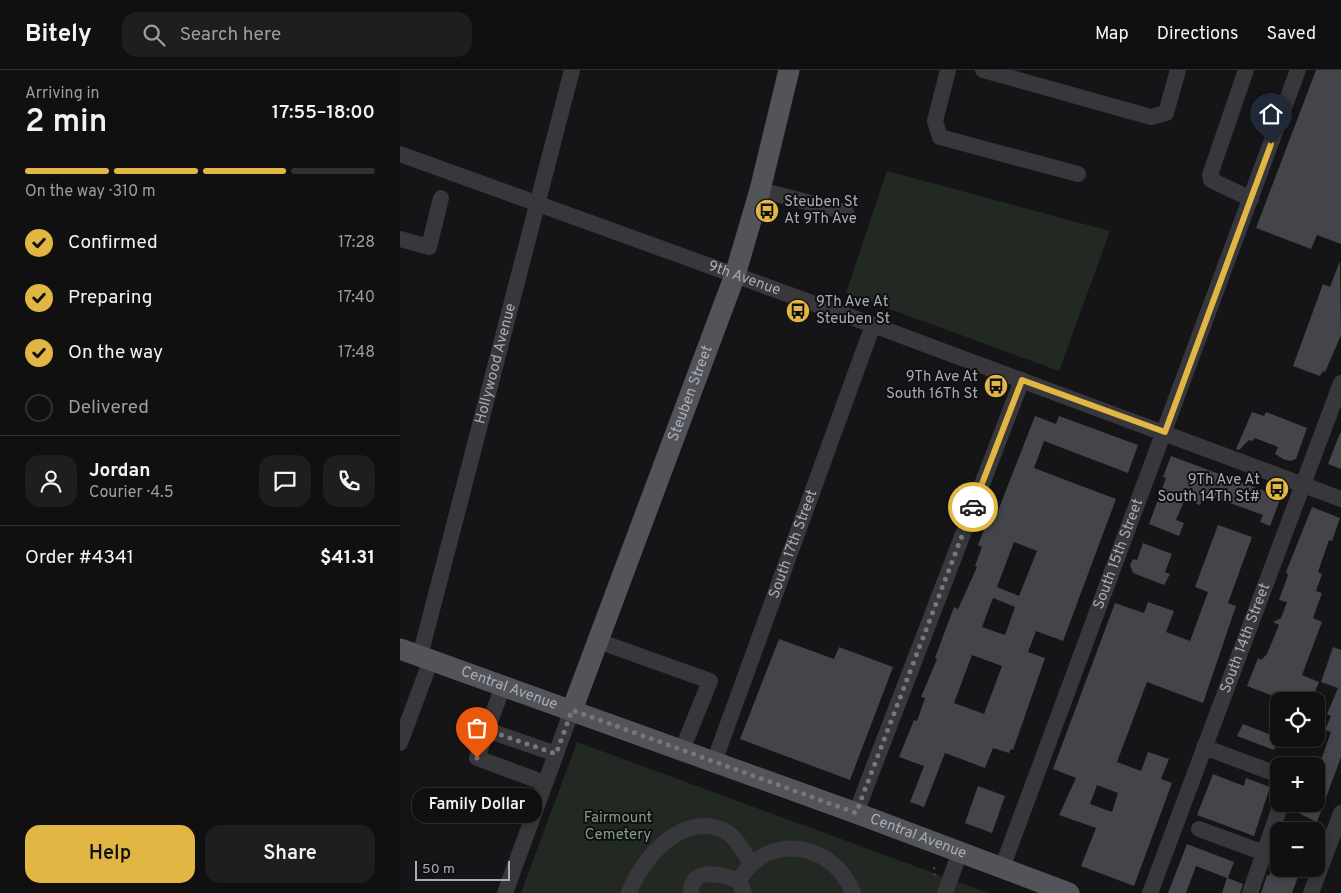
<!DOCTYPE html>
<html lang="en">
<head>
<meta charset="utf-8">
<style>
  body { margin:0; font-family:Overpass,sans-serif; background:#1e1e1f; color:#f1f3f6; height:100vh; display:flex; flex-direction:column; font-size:19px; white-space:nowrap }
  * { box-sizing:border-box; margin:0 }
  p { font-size:16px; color:#9c9d9f }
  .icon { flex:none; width:28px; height:28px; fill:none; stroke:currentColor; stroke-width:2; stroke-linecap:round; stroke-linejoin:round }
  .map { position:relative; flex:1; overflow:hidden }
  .details { display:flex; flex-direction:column; background:#101011; width:400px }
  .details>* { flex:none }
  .fabs { position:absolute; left:870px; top:622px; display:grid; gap:10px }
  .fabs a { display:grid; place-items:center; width:55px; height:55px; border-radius:10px; background:#101011; box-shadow:0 2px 8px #0003,0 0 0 1px #303031; font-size:25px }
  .scale { position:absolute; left:15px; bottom:12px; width:95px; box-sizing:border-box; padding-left:5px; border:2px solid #a8acb6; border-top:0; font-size:14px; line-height:18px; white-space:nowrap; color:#a8acb6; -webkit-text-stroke:4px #101012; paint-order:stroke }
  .pin { position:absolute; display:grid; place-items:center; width:42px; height:42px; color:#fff; margin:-51px -21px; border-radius:50% 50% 50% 0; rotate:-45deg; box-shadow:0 0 5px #0007 }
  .pin .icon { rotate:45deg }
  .courier { position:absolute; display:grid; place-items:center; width:50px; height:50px; margin:-25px; border:4px solid #e2b642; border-radius:50%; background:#fff; color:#222; box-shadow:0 1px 6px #0007 }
  .bubble { position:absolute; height:35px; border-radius:15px; background:#101011; box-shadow:0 2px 8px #0003,0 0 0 1px #303031; font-size:16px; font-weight:600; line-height:35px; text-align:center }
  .summary em { font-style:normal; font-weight:600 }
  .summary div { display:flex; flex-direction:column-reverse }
  .summary { display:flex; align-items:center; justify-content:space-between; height:85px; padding:0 25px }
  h1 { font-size:32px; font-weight:600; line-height:38px }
  .bar { display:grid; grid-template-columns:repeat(4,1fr); gap:8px 5px; align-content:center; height:60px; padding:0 25px }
  .bar i { height:6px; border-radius:4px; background:#303031 }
  .bar .on { background:#e2b642 }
  .bar p { grid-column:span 4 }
  .line { display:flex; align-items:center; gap:12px; padding:0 25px; border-top:1px solid #303031 }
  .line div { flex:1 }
  .round { display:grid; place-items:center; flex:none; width:52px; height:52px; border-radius:15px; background:#1e1e1f }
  ol { padding:0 25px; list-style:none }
  li { display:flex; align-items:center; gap:15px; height:55px }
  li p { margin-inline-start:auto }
  li .icon { padding:5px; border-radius:50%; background:#e2b642; color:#111; stroke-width:4 }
  li:last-child { color:#9c9d9f }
  li i { width:28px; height:28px; border:2px solid #303031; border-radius:50% }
  .button { display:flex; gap:10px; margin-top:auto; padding:10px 25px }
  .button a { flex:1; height:58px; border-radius:15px; background:#e2b642; color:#111; font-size:20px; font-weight:600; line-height:58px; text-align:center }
  .button a+a { background:#1e1e1f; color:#f1f3f6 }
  header { display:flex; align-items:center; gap:30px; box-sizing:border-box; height:70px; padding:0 25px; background:#101011; border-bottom:1px solid #303031 }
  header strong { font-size:24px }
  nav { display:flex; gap:28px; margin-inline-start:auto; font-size:18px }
  .search { width:350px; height:45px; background:#1e1e1f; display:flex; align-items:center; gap:12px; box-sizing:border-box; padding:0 18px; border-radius:15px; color:#9c9d9f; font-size:19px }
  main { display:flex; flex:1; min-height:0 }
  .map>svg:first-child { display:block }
</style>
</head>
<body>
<header>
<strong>Bitely</strong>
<div class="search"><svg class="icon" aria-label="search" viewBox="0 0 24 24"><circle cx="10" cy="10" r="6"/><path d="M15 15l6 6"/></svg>Search here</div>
<nav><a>Map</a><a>Directions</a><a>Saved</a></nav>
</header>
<main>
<section class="details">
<div class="summary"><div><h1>2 min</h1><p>Arriving in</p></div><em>17:55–18:00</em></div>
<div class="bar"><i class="on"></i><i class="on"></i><i class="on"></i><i></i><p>On the way · 310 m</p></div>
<ol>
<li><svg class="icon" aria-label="check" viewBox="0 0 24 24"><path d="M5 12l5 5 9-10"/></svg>Confirmed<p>17:28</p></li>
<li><svg class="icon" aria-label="check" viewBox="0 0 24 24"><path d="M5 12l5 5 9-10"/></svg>Preparing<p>17:40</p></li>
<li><svg class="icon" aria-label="check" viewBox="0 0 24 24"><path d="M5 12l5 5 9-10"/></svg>On the way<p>17:48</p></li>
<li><i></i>Delivered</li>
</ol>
<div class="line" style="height:90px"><a class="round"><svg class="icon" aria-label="person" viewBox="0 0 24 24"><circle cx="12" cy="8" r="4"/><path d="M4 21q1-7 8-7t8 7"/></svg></a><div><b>Jordan</b><p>Courier · 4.5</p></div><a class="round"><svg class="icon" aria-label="chat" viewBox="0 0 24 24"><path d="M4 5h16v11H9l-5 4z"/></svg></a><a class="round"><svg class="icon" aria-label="phone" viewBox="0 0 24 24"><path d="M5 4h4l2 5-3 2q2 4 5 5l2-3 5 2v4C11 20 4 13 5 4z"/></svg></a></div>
<div class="line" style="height:65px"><div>Order #4341</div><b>$41.31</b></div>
<div class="button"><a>Help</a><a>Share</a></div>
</section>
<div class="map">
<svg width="941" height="823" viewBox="0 0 941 823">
  <rect width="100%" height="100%" fill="#151517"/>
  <!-- green -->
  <g fill="#222923">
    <polygon points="487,101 710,161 659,301 446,223"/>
    <polygon points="177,672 588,823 121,823"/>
  </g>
  <!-- building -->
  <g fill="#44454a" fill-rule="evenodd">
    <polygon points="916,0 941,0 941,174 917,165 911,179 856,158"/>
    <polygon points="940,191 941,265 925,302 923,301 920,306 893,296 923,214 930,217"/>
    <polygon points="852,342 864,346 866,342 907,358 896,389 890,391 883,389 875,384 878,377 855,368 852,371 849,370 839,380 836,379"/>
    <path d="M635,346L656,354L659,346L738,375L728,403L644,371L634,398L716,429L663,571L636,561L628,582L645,588L613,680L611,679L609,683L593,678L585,698L545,683L524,737L510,732L524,696L499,687L514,650L517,651L525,628L521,627L537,589L535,588L554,537L558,539L577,497L575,496L582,477L578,475L590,444L596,446ZM614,472L637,481L619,526L597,517ZM593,528L615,537L605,565L582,557ZM572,585L602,596L584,644L554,633Z"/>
    <polygon points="940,363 941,363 941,399 928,394"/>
    <polygon points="771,386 881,427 870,456 860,452 863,445 805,424 800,435 785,429 776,450 784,453 779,466 749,454 766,408 763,407"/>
    <polygon points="912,437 940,448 932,471 929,470 918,502 922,504 916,521 922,523 913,548 922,552 902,605 919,612 911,631 886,631 847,616 858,588 861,590 867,584 879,555 873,552 881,548 887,532 879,530 888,505 886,502"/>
    <path d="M818,455L852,467L828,533L836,536L803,633L747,612L717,692L741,701L748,682L769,689L761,709L772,713L734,816L681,796L696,758L659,745L676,708L653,699L715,533L744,543L748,532L774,541L766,562L790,571L808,522L795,517ZM697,715L718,723L712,742L690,734Z"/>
    <polygon points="743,473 772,484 765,502 770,504 764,515 733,503 730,495 733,489 737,490"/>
    <polygon points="379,569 434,589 439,577 493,597 450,710 340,669"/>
    <polygon points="933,577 941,580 941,687 917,752 900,744 904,734 916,734 916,688 921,690 931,662 925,660 931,646 927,644 938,618 921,612"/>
    <polygon points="843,654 879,668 874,680 837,666"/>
    <polygon points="813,704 844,716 846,708 870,717 854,766 797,745"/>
    <polygon points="578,716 605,726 592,763 565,753"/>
    <polygon points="787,774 834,792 828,808 843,814 840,823 822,823 827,808 796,796 786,823 768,823"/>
    <polygon points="872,799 901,799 892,823 861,823 867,805 869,806"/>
  </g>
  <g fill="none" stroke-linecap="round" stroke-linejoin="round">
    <!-- path -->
    <polyline stroke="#3d3e42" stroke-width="2.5" stroke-dasharray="2.5 4" stroke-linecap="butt" points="534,797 535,807"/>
    <!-- minor -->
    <g stroke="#37373c" stroke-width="16">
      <polyline points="548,0 535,51 540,67 678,104"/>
      <polyline points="583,0 751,47 766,43 778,0"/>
      <polyline points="846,0 810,105 811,110 851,129"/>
      <path id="s1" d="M0,84L473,255L941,429"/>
      <polyline points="360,120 446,142"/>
      <polyline points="0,169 29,177 41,128"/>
      <polyline points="198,571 310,611 282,680"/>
      <path id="s2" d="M20,586L172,0"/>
      <polyline points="103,616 87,660 156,684"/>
      <polyline points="87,660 77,688 145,713"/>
      <polyline points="0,673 31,590"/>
      <polyline points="804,677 879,705"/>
      <path id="s3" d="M314,692L473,255"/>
      <polyline points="456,743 622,310"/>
      <polyline points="799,759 864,783 881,734"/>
      <path id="s4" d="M602,798L898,0"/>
      <path d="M339,811C366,760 435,773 453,823"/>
      <polyline points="105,823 172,640"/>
      <path d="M229,823C241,789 282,742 323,760C336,766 343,781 350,792"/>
      <path d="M291,823C290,796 323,804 339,811L344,823"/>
      <polyline points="545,823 560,782"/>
      <path id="s5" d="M750,823L941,313"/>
      <polyline points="850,823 864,783"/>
      <polyline points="911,823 941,743"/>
    </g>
    <!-- major -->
    <g stroke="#53545a" stroke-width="21">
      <path id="s6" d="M0,579L456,743L669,823"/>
      <path id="s7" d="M172,640L335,205L360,120L389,0"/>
    </g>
  </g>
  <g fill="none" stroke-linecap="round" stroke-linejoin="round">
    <!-- done -->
    <polyline stroke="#75777e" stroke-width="5" stroke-dasharray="0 9" points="77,688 87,660 156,684 172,640 456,743 573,437"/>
    <!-- route -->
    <polyline stroke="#e2b642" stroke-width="6" points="573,437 622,310 765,362 871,74"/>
  </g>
  <!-- icons -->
  <defs>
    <g id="bus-disc" transform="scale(1.25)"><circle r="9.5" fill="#e2b642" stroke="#101012"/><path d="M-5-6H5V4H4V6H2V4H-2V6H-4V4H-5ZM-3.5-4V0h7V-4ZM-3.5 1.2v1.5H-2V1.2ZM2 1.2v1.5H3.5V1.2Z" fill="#111"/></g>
  </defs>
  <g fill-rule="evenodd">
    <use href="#bus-disc" x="367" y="141"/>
    <use href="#bus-disc" x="398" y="241"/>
    <use href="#bus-disc" x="596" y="316"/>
    <use href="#bus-disc" x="877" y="419"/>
  </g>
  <g text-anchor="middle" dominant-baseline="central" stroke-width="4" stroke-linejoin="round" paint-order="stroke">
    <!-- poi labels -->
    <g font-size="15" fill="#a8acb6" stroke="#101012" text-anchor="start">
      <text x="384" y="132">Steuben St<tspan x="384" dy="17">At 9Th Ave</tspan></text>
      <text x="416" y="232">9Th Ave At<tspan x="416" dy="17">Steuben St</tspan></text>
      <text x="578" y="307" text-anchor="end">9Th Ave At<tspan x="578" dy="17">South 16Th St</tspan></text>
      <text x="860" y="410" text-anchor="end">9Th Ave At<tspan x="860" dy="17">South 14Th St#</tspan></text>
    </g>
    <!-- street labels -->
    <g font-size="15" fill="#a8acb6" stroke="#101012">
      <text stroke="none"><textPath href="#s1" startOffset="366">9th Avenue</textPath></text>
      <text stroke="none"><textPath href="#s2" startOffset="302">Hollywood Avenue</textPath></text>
      <text stroke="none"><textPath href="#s7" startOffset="338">Steuben Street</textPath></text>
      <text stroke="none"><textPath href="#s3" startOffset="232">South 17th Street</textPath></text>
      <text stroke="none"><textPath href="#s4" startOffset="335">South 15th Street</textPath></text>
      <text stroke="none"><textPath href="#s5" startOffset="272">South 14th Street</textPath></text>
      <text stroke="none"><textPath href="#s6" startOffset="116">Central Avenue</textPath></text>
      <text stroke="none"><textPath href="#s6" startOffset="551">Central Avenue</textPath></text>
    </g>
    <!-- park labels -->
    <g font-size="15" fill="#819f85" stroke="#101012">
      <text x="218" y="748">Fairmount<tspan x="218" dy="17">Cemetery</tspan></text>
    </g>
  </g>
</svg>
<div class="fabs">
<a><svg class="icon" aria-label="locate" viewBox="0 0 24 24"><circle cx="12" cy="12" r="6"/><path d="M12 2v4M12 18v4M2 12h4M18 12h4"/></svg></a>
<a>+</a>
<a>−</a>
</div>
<div class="scale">50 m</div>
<div class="pin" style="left:77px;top:688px;background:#ea580c"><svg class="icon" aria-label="bag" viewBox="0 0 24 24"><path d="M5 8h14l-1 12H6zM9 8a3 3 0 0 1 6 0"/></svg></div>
<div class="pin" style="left:871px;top:74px;background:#1f2937"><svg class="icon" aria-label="home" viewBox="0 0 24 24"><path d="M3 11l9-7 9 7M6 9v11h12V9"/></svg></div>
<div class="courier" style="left:573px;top:437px"><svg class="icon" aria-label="car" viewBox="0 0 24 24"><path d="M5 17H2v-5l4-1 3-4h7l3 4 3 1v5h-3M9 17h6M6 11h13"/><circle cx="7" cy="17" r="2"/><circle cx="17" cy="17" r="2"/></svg></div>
<div class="bubble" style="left:12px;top:718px;width:130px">Family Dollar</div>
</div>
</main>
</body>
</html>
